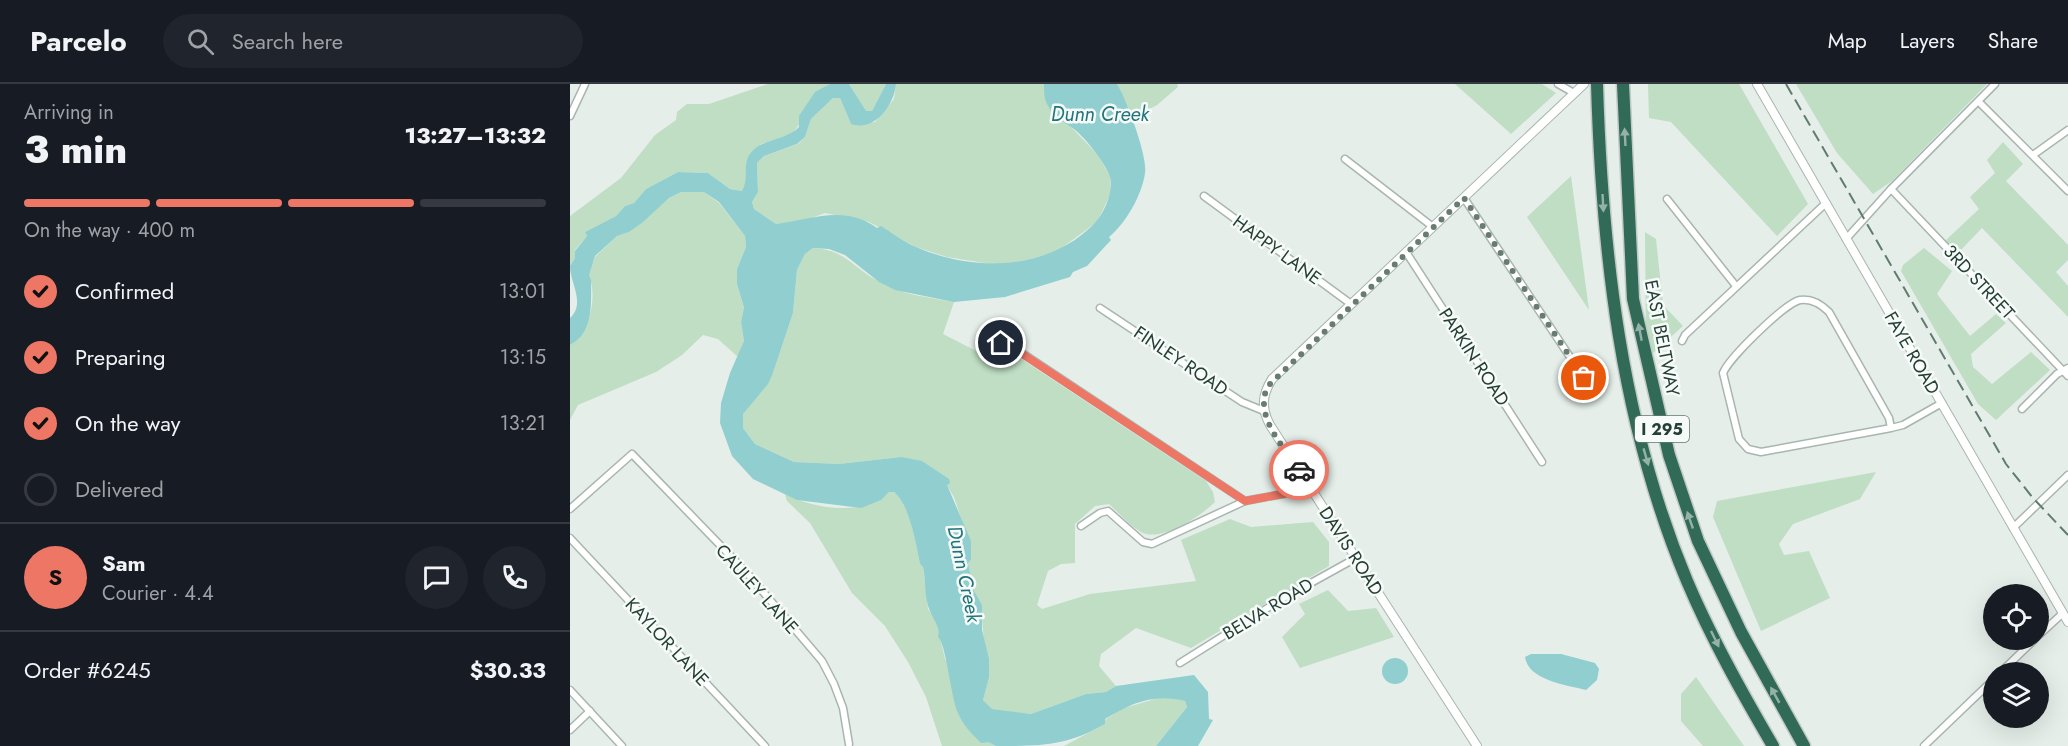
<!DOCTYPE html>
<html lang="en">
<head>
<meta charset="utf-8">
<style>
  body { margin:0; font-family:Jost,sans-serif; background:#20242c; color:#f1f3f6; height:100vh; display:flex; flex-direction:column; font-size:22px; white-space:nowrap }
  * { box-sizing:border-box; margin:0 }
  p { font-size:20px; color:#9ea1a6 }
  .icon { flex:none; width:33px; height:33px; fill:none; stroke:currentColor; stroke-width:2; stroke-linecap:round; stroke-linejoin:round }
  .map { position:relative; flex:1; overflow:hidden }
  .panel { display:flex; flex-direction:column; background:#171b24; width:570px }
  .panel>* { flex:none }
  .fabs { position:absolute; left:1413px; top:500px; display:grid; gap:12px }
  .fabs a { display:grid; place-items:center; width:66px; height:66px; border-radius:50%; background:#171b24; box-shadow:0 6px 24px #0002; font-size:30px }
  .pin { position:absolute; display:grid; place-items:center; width:51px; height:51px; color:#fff; margin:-26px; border:3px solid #fff; border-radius:50%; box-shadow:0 2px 6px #0007 }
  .courier { position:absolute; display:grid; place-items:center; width:60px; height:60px; margin:-30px; border:4px solid #ed7664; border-radius:50%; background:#fff; color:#222; box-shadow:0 2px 8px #0007 }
  .headline em { font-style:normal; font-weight:800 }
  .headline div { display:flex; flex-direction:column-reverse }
  .headline { display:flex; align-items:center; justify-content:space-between; height:102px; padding:0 24px }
  h1 { font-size:39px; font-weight:800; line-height:45px }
  .bar { display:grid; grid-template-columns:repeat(4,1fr); gap:9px 6px; align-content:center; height:72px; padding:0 24px }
  .bar i { height:8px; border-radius:4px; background:#363941 }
  .bar .active { background:#ed7664 }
  .bar p { grid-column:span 4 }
  .line { display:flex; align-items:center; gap:15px; padding:0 24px; border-top:2px solid #363941 }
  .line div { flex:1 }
  .round { display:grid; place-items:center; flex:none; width:63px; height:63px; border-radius:32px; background:#20242c }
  ol { padding:0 24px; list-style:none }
  li { display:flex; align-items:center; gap:18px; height:66px }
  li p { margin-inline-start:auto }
  li .icon { padding:6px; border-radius:50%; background:#ed7664; color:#111; stroke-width:4 }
  li:last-child { color:#9ea1a6 }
  li i { width:33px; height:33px; border:3px solid #363941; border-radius:50% }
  header { display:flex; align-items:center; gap:36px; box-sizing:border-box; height:84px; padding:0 30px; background:#171b24; border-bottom:2px solid #363941 }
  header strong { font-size:28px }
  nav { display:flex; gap:33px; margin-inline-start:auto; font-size:21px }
  .search { width:420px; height:54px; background:#20242c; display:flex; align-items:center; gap:15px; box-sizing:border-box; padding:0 21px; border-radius:33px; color:#9ea1a6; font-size:22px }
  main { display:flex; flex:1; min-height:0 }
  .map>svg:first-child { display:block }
</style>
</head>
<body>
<header>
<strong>Parcelo</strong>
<div class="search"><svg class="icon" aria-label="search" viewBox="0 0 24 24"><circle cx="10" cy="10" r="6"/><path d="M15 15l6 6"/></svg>Search here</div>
<nav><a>Map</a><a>Layers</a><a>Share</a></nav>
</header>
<main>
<section class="panel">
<div class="headline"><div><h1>3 min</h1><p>Arriving in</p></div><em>13:27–13:32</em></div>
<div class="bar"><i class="active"></i><i class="active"></i><i class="active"></i><i></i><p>On the way · 400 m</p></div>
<ol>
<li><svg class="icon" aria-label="check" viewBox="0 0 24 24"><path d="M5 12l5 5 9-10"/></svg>Confirmed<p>13:01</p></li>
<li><svg class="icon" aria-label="check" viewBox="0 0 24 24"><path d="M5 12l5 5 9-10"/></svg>Preparing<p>13:15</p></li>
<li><svg class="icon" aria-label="check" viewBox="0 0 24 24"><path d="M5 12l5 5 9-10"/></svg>On the way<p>13:21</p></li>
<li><i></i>Delivered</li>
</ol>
<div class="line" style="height:108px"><b class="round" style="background:#ed7664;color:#111">S</b><div><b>Sam</b><p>Courier · 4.4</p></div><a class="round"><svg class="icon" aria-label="chat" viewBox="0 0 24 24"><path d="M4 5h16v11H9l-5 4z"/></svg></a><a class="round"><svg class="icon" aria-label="phone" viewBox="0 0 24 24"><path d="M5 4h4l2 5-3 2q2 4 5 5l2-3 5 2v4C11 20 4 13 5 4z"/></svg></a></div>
<div class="line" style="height:78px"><div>Order #6245</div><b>$30.33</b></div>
</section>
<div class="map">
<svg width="1498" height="662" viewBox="0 0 1498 662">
  <rect width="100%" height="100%" fill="#e5eee9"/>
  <!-- green -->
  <g fill="#bfdec4">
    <polygon points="198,0 260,0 222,50 191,60 176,81 175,104 172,107 160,105 138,89 108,88 76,105 64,119 55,122 46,132 15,148 17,152 5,166 5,174 0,182 0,132 51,94 85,51 106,36 107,28 117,20 139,20"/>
    <polygon points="275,0 316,0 302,27 295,27 280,1"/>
    <polygon points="326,0 474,0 476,17 528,71 540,92 541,109 527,138 486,168 457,176 427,181 377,173 346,163 299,138 255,129 233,137 206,140 184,125 182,118 188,108 187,79 194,72 228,60 235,53 241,35 263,14 270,14 281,40 305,38 324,15"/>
    <polygon points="547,0 607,0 608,3 587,21 563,34"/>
    <polygon points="885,0 972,0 986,9 941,50"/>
    <polygon points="1078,0 1169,0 1238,120 1207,152 1101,38 1079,34"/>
    <polygon points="1226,0 1417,0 1322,97 1303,110 1267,69"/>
    <polygon points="1433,58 1453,80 1436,97 1498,161 1498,176 1486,188 1498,202 1498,233 1412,144 1389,168 1375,157 1409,125 1400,113 1425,89 1417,76"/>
    <polygon points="1001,92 1019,226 957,133"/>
    <path d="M111,108H134L149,119L175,152L176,163L167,185V200L174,225L171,238L174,257L168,273L148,255L133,251L112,271L86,288L8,321L0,336V261C19,251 29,209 18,191L25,173L47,152L59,148L99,114Z"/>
    <polygon points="1075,148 1086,155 1093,221 1113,242 1083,269 1076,258"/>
    <path d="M243,164C276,166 282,183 308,197C331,211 358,213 384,218L373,250L414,271L447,272L636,397L643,408L645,418C631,432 591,459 571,448C560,442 549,429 539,420L525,422L505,440V479L491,480L478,487L467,521L472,525L520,510L626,497L611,456L660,435L681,443L743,438L759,458V482L621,564L566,544L531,570L529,582L546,602L536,608L516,610L461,630L421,625L413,616L417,597L411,521L404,507L398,479L401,476L400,461L384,413L376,400L331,373L269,380L224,378L185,360L173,344V330L203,289L223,229L227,186L235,170Z"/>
    <polygon points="1354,164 1382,187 1367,210 1400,252 1426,230 1436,239 1401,270 1403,283 1422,300 1461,268 1480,286 1426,336 1408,320 1331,187 1333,181"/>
    <polygon points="1306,388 1290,415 1223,440 1209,460 1214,471 1239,467 1260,514 1191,547 1143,433 1147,417"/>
    <path d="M319,408H324C340,421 346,460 350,480L353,483L358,525L366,536L375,575L418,658L426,662H372L356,613L338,578L315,542L282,509L240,439L217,417L215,410C243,425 295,433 319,408Z"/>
    <polygon points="758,506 778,527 806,524 824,553 730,584 712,553 735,530 729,520"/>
    <polygon points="1126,593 1174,662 1133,662 1111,637 1111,610"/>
    <polygon points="595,612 615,617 617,623 586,662 494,662 535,640 535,636 551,625"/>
  </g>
  <!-- water -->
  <g fill="#90ced0">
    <path d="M260,0H279L296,27H302L316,0H326C324,21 305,48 281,40L270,14H263L241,35L235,53L227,60L194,72L187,79L188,108L182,118L184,125L206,140C242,136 273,120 307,144L311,142C322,149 334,158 346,163C404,188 475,187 522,142C533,132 544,109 540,93C537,81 512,49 501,43C491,36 482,31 476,18C474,13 474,6 474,0H547C556,14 578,73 575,89C572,111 556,139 539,153L541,156L517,182L503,188L500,193L435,213L384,218L325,206L309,198L275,171L259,165L243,164L235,170L227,186L223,229L203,289L198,300L173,330V344L185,360L224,378L269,380L331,373L352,377L379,395L380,399L377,401L401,457V476L398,479L404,507L412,521V546L419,575V593L413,616L422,625L461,630L516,610L536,608L546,602L624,591L638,608L639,635L643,636L628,662H586L617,623L615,617C584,609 561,619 535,635V640C496,662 472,662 426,662L418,658L411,659C402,650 393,641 388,629C381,614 376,559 368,553C371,544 363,535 360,527C354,514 356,497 353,483L350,480C346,461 340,421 324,408H319L311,416L291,424L227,416L183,395L162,372L150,339L151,319L160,289L174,257L171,238L174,224L167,200V185L176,163L175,152L149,118L134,108H111L99,114L73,138L59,148L47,152L25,172L19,191L21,196C21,218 24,249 0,261V234C16,219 0,199 0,182L5,174V167L17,152L15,148L46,132L55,122L64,119L76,105L108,88L138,89L160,105L172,107C179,97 172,81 180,70C191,54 216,57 229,43V32L245,8Z"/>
    <path d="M961,570H991L1025,579L1029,585L1027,596L1016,606C996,601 958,596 955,573Z"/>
    <circle cx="825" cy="587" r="13"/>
  </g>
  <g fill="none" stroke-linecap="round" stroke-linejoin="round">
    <!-- minor casing -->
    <g stroke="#a8b6af" stroke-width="9">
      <g id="minor">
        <polyline points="988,0 1004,9"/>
        <polyline points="1409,18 1498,107"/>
        <polyline points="0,32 15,0"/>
        <polyline points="1463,71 1498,46"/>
        <polyline points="775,75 863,143"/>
        <polyline points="1321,105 1498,292"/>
        <polyline points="634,112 781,220"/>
        <polyline points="894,114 1014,294"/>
        <polyline points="1097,115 1166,202"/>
        <polyline points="1276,155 1321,105 1425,0"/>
        <polyline points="836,168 972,378"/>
        <polyline points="530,224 672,318 694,327"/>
        <polyline points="1112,257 1115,251 1256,119"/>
        <polyline points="416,260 431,259 449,267 675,417"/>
        <polyline points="1452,325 1487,290 1498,284"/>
        <path d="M1321,344L1319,334L1259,228C1251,220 1242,214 1230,216C1215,219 1159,274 1153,289L1169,355L1178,365L1191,368L1321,344L1333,341L1372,319"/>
        <polyline points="0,425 62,370 177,489 252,577 264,600 273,624 279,660"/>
        <polyline points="511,442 530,429 538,427 573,458 582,460 675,417 729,407 739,402"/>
        <polyline points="1443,444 1498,391"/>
        <polyline points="0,454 195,662"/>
        <polyline points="1468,552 1493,529"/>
        <polyline points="610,579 712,515 786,474"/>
        <polyline points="1431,588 1465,555"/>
        <polyline points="0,606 52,662"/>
        <polyline points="0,646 20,627"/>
        <polyline points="1354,662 1424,595"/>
      </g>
    </g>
    <!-- tertiary casing -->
    <g stroke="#a8b6af" stroke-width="10">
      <g id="tertiary">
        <polyline points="1187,0 1498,538"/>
        <path d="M907,662L700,341C691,324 692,311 702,295L1014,0"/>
      </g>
    </g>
    <!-- motorway casing -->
    <g stroke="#c2c9c6" stroke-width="15">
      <g id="motorway">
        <path d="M1027,0C1032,169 1051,340 1117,497C1141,554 1172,609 1203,662"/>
        <polyline points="1053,0 1063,215 1099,371 1128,457 1171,548 1234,662"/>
      </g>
    </g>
    <!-- minor -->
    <use href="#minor" stroke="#fff" stroke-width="6"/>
    <!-- tertiary -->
    <use href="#tertiary" stroke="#fff" stroke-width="8"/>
    <!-- motorway -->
    <use href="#motorway" stroke="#316b58" stroke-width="12"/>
    <!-- rail -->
    <polyline stroke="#607b70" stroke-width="2" stroke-dasharray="12 6" stroke-linecap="butt" points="1216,0 1436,380 1463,414 1498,451"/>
  </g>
  <!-- one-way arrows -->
  <defs><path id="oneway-solid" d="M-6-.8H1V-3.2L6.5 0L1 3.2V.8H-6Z" transform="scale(1.5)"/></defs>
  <g fill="#94b2a8">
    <use href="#oneway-solid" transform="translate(1055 53) rotate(-93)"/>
    <use href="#oneway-solid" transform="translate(1033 119) rotate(87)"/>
    <use href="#oneway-solid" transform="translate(1070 248) rotate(-101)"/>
    <use href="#oneway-solid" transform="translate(1076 373) rotate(74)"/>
    <use href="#oneway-solid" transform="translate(1120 436) rotate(-109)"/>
    <use href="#oneway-solid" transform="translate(1145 555) rotate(64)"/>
    <use href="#oneway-solid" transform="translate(1205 611) rotate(-119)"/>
  </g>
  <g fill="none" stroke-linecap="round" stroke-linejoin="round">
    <!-- done -->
    <path stroke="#687c74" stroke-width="6" stroke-dasharray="0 10.8" d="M729,386C713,362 683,331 698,302L894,114L1014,294"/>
    <!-- route -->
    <polyline stroke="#ed7664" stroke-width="8" points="431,259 448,267 675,417 729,407 739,402 729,386"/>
  </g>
  <g text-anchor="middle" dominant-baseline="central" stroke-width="5" stroke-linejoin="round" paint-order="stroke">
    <!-- shield labels -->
    <rect fill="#f6faf8" stroke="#647770" stroke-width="1.5" x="1065" y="332" width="54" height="26" rx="4.5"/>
    <g font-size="16" font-weight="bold" fill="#253f35">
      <text x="1092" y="345">I 295</text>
    </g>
    <!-- street labels -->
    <g font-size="18" fill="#253f35" stroke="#f6faf8">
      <text transform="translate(707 166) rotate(36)">HAPPY LANE</text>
      <text transform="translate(1409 198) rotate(47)">3RD STREET</text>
      <text transform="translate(1092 254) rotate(79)">EAST BELTWAY</text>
      <text transform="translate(1342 269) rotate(60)">FAYE ROAD</text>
      <text transform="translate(904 273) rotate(57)">PARKIN ROAD</text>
      <text transform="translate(611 277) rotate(34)">FINLEY ROAD</text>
      <text transform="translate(781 467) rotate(57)">DAVIS ROAD</text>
      <text transform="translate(187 505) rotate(48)">CAULEY LANE</text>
      <text transform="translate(698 525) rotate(-31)">BELVA ROAD</text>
      <text transform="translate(97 558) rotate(47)">KAYLOR LANE</text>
    </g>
    <!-- water labels -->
    <g font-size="20" font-style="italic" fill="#20757a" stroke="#f6faf8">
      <text x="530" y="30">Dunn Creek</text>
      <text transform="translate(394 490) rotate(78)">Dunn Creek</text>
    </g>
  </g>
</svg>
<div class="fabs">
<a><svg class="icon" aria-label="locate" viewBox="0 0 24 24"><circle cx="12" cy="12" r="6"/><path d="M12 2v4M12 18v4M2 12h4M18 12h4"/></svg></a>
<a><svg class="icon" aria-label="layers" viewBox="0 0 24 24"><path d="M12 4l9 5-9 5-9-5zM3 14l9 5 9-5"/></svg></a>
</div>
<div class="pin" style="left:1014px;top:294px;background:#ea580c"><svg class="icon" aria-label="bag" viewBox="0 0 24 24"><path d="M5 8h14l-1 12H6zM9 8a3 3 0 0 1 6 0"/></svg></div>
<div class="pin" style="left:431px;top:259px;background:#1f2937"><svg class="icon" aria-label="home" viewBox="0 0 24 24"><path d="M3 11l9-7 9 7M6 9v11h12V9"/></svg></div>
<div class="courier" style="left:729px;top:386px"><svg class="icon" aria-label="car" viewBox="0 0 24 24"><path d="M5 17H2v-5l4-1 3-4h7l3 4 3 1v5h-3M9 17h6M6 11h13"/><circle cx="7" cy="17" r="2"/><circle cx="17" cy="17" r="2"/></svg></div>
</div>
</main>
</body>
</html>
